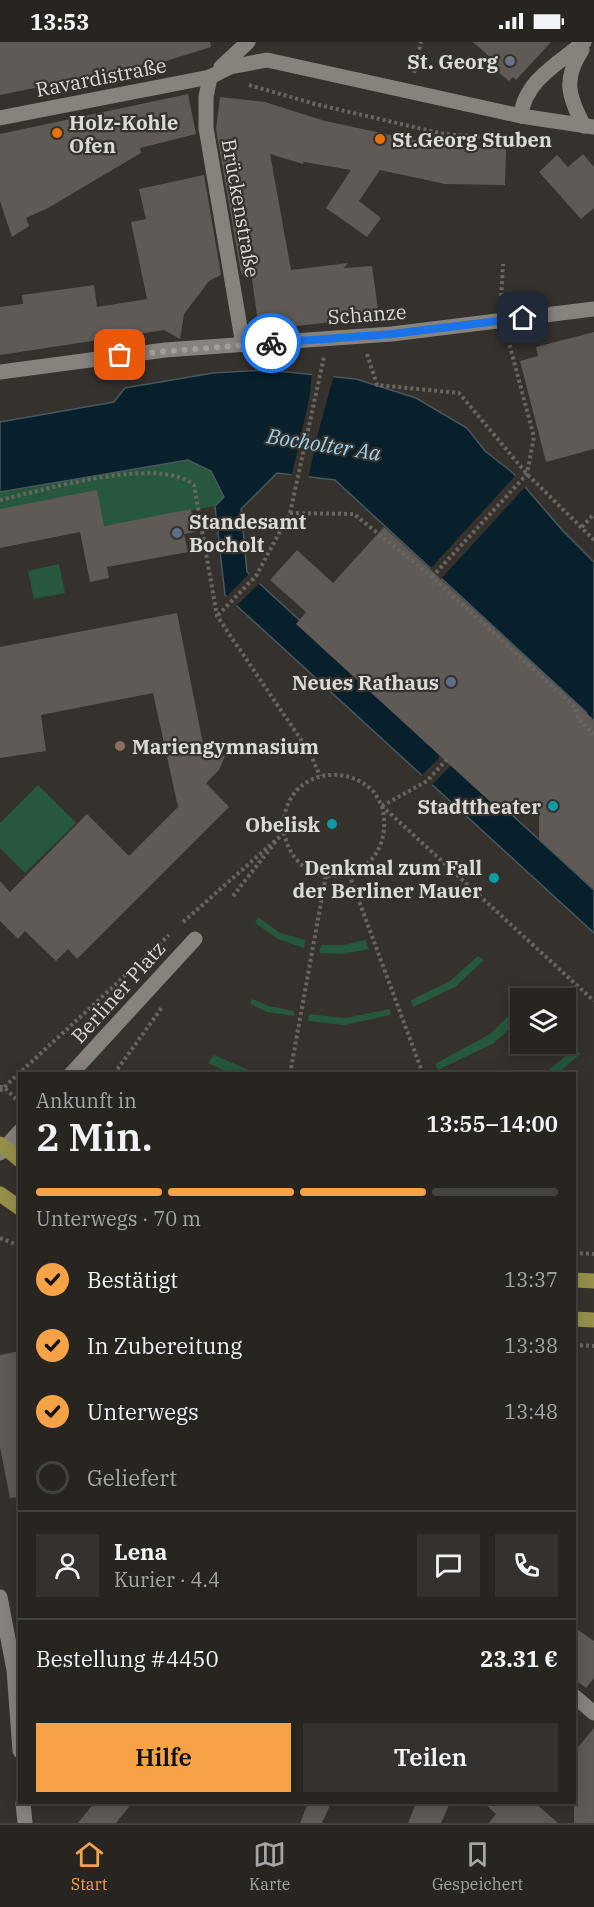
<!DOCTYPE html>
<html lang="de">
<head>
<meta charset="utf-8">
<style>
  body { margin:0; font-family:"IBM Plex Serif",serif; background:#34312e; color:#f1f3f6; height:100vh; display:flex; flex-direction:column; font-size:22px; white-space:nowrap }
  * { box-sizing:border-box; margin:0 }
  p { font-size:20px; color:#a5a5a5 }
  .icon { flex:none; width:33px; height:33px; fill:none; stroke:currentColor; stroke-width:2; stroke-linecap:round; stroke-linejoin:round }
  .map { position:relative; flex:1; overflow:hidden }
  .sheet { position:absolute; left:18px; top:1030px; width:558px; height:732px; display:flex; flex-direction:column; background:#282521; border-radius:0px; box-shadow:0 3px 15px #0003,0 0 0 2px #44423f }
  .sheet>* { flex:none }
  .buttons { position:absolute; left:510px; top:946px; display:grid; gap:12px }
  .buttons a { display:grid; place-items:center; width:66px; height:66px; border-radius:0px; background:#282521; box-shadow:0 3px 15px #0003,0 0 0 2px #44423f; font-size:30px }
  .pin { position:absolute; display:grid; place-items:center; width:51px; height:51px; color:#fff; margin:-26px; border-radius:12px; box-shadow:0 3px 9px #0006 }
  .courier { position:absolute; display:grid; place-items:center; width:60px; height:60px; margin:-30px; border:4px solid #1a73e8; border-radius:50%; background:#fff; color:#222; box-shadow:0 2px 8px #0007 }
  .headline em { font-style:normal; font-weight:600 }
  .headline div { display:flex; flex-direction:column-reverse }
  .headline { display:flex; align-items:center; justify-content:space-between; height:102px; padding:0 18px }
  h1 { font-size:39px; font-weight:600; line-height:45px }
  .bar { display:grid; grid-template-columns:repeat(4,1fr); gap:9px 6px; align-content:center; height:72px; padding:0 18px }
  .bar i { height:8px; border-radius:4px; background:#44423f }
  .bar .selected { background:#f6a246 }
  .bar p { grid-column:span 4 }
  .line { display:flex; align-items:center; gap:15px; padding:0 18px; border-top:2px solid #44423f }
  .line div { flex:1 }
  .round { display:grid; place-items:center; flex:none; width:63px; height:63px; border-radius:0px; background:#34312e }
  ol { padding:0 18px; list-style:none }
  li { display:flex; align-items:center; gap:18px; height:66px }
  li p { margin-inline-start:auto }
  li .icon { padding:6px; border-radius:50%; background:#f6a246; color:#111; stroke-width:4 }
  li:last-child { color:#a5a5a5 }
  li i { width:33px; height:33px; border:3px solid #44423f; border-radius:50% }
  .button { display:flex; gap:12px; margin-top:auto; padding:12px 18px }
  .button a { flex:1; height:69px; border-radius:0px; background:#f6a246; color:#111; font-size:24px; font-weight:600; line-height:69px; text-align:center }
  .button a+a { background:#34312e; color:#f1f3f6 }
  .status { display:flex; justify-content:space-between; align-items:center; height:42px; padding:0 30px; background:#282521; direction:ltr }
  .status svg { height:16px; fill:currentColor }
  .dock { display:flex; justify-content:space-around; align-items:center; height:84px; border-top:2px solid #44423f; background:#282521; font-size:16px; color:#a5a5a5 }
  .dock a { display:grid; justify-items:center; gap:3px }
  .dock .selected { color:#f6a246 }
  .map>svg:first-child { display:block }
</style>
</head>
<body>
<div class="status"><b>13:53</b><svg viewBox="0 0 49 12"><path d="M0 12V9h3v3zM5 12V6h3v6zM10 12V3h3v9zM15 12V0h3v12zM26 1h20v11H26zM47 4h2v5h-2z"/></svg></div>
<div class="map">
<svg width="594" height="1781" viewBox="0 0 594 1781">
  <rect width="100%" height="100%" fill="#35312c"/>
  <!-- green -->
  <g fill="#25583c">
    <polygon points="188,418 211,429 224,455 215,464 104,484 0,467 0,450"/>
    <polygon points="59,522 65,551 34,557 28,529"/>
    <polygon points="38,743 76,781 25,831 0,806 0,781"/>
    <polygon points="258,875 280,891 305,898 304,906 278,897 255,881"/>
    <polygon points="365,898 369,907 343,912 319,911 321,903 343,903"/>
    <polygon points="478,914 484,918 455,945 413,965 411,958 450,939"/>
    <polygon points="252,957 269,964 294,969 294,974 267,970 250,962"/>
    <polygon points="520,963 520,977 494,1001 438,1028 435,1022 490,992"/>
    <polygon points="390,967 390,973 345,983 308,979 309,972 345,976"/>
    <polygon points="575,1006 580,1012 557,1032 544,1032"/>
    <polygon points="214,1013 258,1032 231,1032 208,1021"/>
  </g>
  <!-- water -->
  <polygon fill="#08202b" stroke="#48585e" stroke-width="1.5" points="267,328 356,337 416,356 467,386 485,409 513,431 563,489 594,520 594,689 586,670 335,438 277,431 241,467 247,530 594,848 594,891 225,553 215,464 224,455 211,429 188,418 0,450 0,380 114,360 125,346 213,331"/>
  <!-- pier -->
  <g fill="#35312c">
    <polygon points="312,331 334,333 317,395 308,438 291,436 309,358"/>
    <polygon points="516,433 527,443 440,538 429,528"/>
    <polygon points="251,530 261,540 234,566 225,556"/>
    <polygon points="439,711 457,724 449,725 431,744 421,734 439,716"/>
  </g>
  <!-- building -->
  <g fill="#5f5a55">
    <polygon points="0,0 210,0 211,5 166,19 0,53"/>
    <polygon points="473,0 551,0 516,38 513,35 509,39 491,24 491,16"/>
    <polygon points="188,52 196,92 140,106 141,111 48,166 26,176 29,184 12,195 0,159 0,92"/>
    <polygon points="220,55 265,60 325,79 452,106 506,106 505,143 445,142 380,128 359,159 381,176 367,195 326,166 351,128 304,120 303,122 270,112 291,228 348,221 344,226 372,224 379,275 259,288 251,230 242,233 240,226 216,87"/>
    <polygon points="583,112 594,125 594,166 581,177 539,130 557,113 568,125"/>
    <polygon points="204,133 221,233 209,239 184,272 180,297 164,288 0,313 0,265 23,262 22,253 94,243 97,265 147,257 131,180 146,177 139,147"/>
    <polygon points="594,290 594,407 546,420 520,319 538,314 536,305"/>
    <polygon points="97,448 104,484 191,467 195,490 184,492 188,510 107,525 109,536 90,540 80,490 0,506 0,467"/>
    <polygon points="384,485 594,678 594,847 539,797 539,769 518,770 505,758 497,766 296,582 306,570 270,538 297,508 333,541"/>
    <polygon points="177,571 205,712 225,714 219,728 206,741 229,765 77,917 68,907 56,919 25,889 18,897 0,879 0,839 10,850 87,772 129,814 178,765 153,651 41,673 46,709 0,716 0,605"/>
    <polygon points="20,1309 20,1455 10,1456 0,1405 0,1313"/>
    <polygon points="574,1585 594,1599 594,1636 586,1646 574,1637"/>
    <polygon points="594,1686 594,1781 574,1781 574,1710"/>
    <polygon points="94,1761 132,1761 116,1781 78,1781"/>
    <polygon points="308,1761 331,1761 322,1781 300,1781"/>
    <polygon points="416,1761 450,1761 441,1781 408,1781"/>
    <polygon points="484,1761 535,1761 558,1781 489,1781 496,1772"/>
  </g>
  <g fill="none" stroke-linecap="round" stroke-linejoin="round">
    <!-- path -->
    <g stroke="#696561" stroke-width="4" stroke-dasharray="3 3" stroke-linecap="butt">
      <polyline points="414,31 421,0"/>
      <polyline points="249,43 315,62 444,92 547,100"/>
      <polyline points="501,260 503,222"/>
      <polyline points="367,312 377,343 459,351 527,432 594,498"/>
      <path d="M0,458C45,448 158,413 194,443L217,574L310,711L320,734"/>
      <polyline points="290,471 354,472 432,535 576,666 578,677 594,692"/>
      <polyline points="582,485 594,472"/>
      <polyline points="432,535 527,432 534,395 508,297"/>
      <polyline points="218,573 256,534 290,471 324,315"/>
      <path d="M382,764C400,838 305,860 286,798C282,785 283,771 290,758C306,728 348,725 372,748C376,752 379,759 382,764L594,959"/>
      <polyline points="382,764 427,739 449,715"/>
      <polyline points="349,832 423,1032"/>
      <polyline points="233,854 277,798"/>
      <polyline points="183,880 284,791"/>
      <polyline points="114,1032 163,964"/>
      <polyline points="290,1032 326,833"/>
      <polyline points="0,1045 4,1045 20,1061"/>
      <polyline points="0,1049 169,893"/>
      <polyline points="0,1196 20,1204"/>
      <polyline points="574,1211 594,1212"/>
      <polyline points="574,1303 594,1304"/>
    </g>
    <!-- minor -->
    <g stroke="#87827c" stroke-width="15">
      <path d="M582,8C563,37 568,54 584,84"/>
      <polyline points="221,25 248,0"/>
      <polyline points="210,35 206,55 206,86 243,303"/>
      <path d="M521,74C524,39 559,21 584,0"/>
      <polyline points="0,76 210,35 230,25 267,18 521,74 594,85"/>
      <polyline points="0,330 165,308 392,292 594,267"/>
      <polyline points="71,1032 195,897"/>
      <polyline points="0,1111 20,1089"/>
      <polyline points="0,1555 14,1628 20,1709"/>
      <polyline points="574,1654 594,1671"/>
      <polyline points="23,1761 25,1781"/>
    </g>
    <!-- major -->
    <g stroke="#959048" stroke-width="15">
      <polyline points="0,1102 20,1118"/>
      <polyline points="0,1152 20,1166"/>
      <polyline points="574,1238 594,1239"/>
      <polyline points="574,1277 594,1278"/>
    </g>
  </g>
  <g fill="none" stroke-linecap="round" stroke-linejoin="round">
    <!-- done -->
    <polyline stroke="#a29f9a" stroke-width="6" stroke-dasharray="0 10.8" points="120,313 271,301"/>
    <!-- route -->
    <polyline stroke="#1a73e8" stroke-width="8" points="271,301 392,292 523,276"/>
  </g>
  <!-- markers -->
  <circle fill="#6b7280" stroke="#35312c" stroke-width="2" cx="510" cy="19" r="6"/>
  <g fill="#e8710a" stroke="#35312c" stroke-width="2">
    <circle cx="57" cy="91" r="6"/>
    <circle cx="380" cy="97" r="6"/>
  </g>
  <g fill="#5c6f8a" stroke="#35312c" stroke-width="2">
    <circle cx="177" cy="491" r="6"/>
    <circle cx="451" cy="640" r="6"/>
  </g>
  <circle fill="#8d6e63" stroke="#35312c" stroke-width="2" cx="120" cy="704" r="6"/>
  <g fill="#0f9aa8" stroke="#35312c" stroke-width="2">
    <circle cx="553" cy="764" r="6"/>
    <circle cx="332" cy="782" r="6"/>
    <circle cx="494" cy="836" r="6"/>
  </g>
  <g text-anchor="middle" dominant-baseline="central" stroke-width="4.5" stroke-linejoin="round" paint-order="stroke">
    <!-- poi labels -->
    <g font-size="20" font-weight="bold" fill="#dcdad6" stroke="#35312c" text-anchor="end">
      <text x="498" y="19">St. Georg</text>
      <text x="69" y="80" text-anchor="start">Holz-Kohle<tspan x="69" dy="23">Ofen</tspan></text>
      <text x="392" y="97" text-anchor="start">St.Georg Stuben</text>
      <text x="189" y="479" text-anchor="start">Standesamt<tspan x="189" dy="23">Bocholt</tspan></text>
      <text x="439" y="640">Neues Rathaus</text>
      <text x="132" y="704" text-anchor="start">Mariengymnasium</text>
      <text x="541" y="764">Stadttheater</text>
      <text x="320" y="782">Obelisk</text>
      <text x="482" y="825">Denkmal zum Fall<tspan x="482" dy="23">der Berliner Mauer</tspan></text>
    </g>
    <!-- street labels -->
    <g font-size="20" fill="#dcdad6" stroke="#35312c">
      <text transform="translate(101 35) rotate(-11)">Ravardistraße</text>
      <text transform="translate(241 166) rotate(80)">Brückenstraße</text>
      <text transform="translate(367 272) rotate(-4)">Schanze</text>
      <text transform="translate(118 950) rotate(-48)">Berliner Platz</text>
    </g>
    <!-- water labels -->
    <g font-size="21" font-style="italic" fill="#9ad4f2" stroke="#35312c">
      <text transform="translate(324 402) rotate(9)">Bocholter Aa</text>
    </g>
  </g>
</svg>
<div class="buttons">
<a><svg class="icon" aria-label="layers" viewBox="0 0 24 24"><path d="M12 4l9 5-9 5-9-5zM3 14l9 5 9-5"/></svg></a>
</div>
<div class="pin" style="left:120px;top:313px;background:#ea580c"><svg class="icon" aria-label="bag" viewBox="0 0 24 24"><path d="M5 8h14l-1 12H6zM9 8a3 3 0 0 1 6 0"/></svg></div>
<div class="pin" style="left:523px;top:276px;background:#1f2937"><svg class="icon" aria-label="home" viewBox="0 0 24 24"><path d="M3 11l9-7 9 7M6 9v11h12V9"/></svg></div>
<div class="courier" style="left:271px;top:301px"><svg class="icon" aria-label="bike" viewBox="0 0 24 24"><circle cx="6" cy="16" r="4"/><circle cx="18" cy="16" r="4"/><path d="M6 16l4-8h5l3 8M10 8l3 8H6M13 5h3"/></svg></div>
<section class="sheet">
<div class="headline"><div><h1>2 Min.</h1><p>Ankunft in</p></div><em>13:55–14:00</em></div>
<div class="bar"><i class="selected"></i><i class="selected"></i><i class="selected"></i><i></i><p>Unterwegs · 70 m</p></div>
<ol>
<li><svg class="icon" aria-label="check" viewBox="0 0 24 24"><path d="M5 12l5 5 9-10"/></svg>Bestätigt<p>13:37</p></li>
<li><svg class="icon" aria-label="check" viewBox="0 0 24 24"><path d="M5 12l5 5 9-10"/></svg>In Zubereitung<p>13:38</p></li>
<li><svg class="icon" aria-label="check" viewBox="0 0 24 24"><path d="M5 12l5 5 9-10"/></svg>Unterwegs<p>13:48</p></li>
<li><i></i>Geliefert</li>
</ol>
<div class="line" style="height:108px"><a class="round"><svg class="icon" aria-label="person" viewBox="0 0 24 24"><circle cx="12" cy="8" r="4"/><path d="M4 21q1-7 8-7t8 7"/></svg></a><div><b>Lena</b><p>Kurier · 4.4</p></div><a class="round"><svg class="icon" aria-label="chat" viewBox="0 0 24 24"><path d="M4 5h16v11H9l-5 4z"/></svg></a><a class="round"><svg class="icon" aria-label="phone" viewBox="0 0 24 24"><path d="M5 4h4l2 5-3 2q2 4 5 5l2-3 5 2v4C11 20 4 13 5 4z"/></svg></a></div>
<div class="line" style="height:78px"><div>Bestellung #4450</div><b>23.31 €</b></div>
<div class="button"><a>Hilfe</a><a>Teilen</a></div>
</section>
</div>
<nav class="dock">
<a class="selected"><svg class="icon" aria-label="home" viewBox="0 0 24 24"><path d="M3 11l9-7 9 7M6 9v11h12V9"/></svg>Start</a>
<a><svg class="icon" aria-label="map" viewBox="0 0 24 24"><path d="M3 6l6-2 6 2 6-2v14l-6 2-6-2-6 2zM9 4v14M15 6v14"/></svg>Karte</a>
<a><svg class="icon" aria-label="saved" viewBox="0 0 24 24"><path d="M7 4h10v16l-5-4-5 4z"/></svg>Gespeichert</a>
</nav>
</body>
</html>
